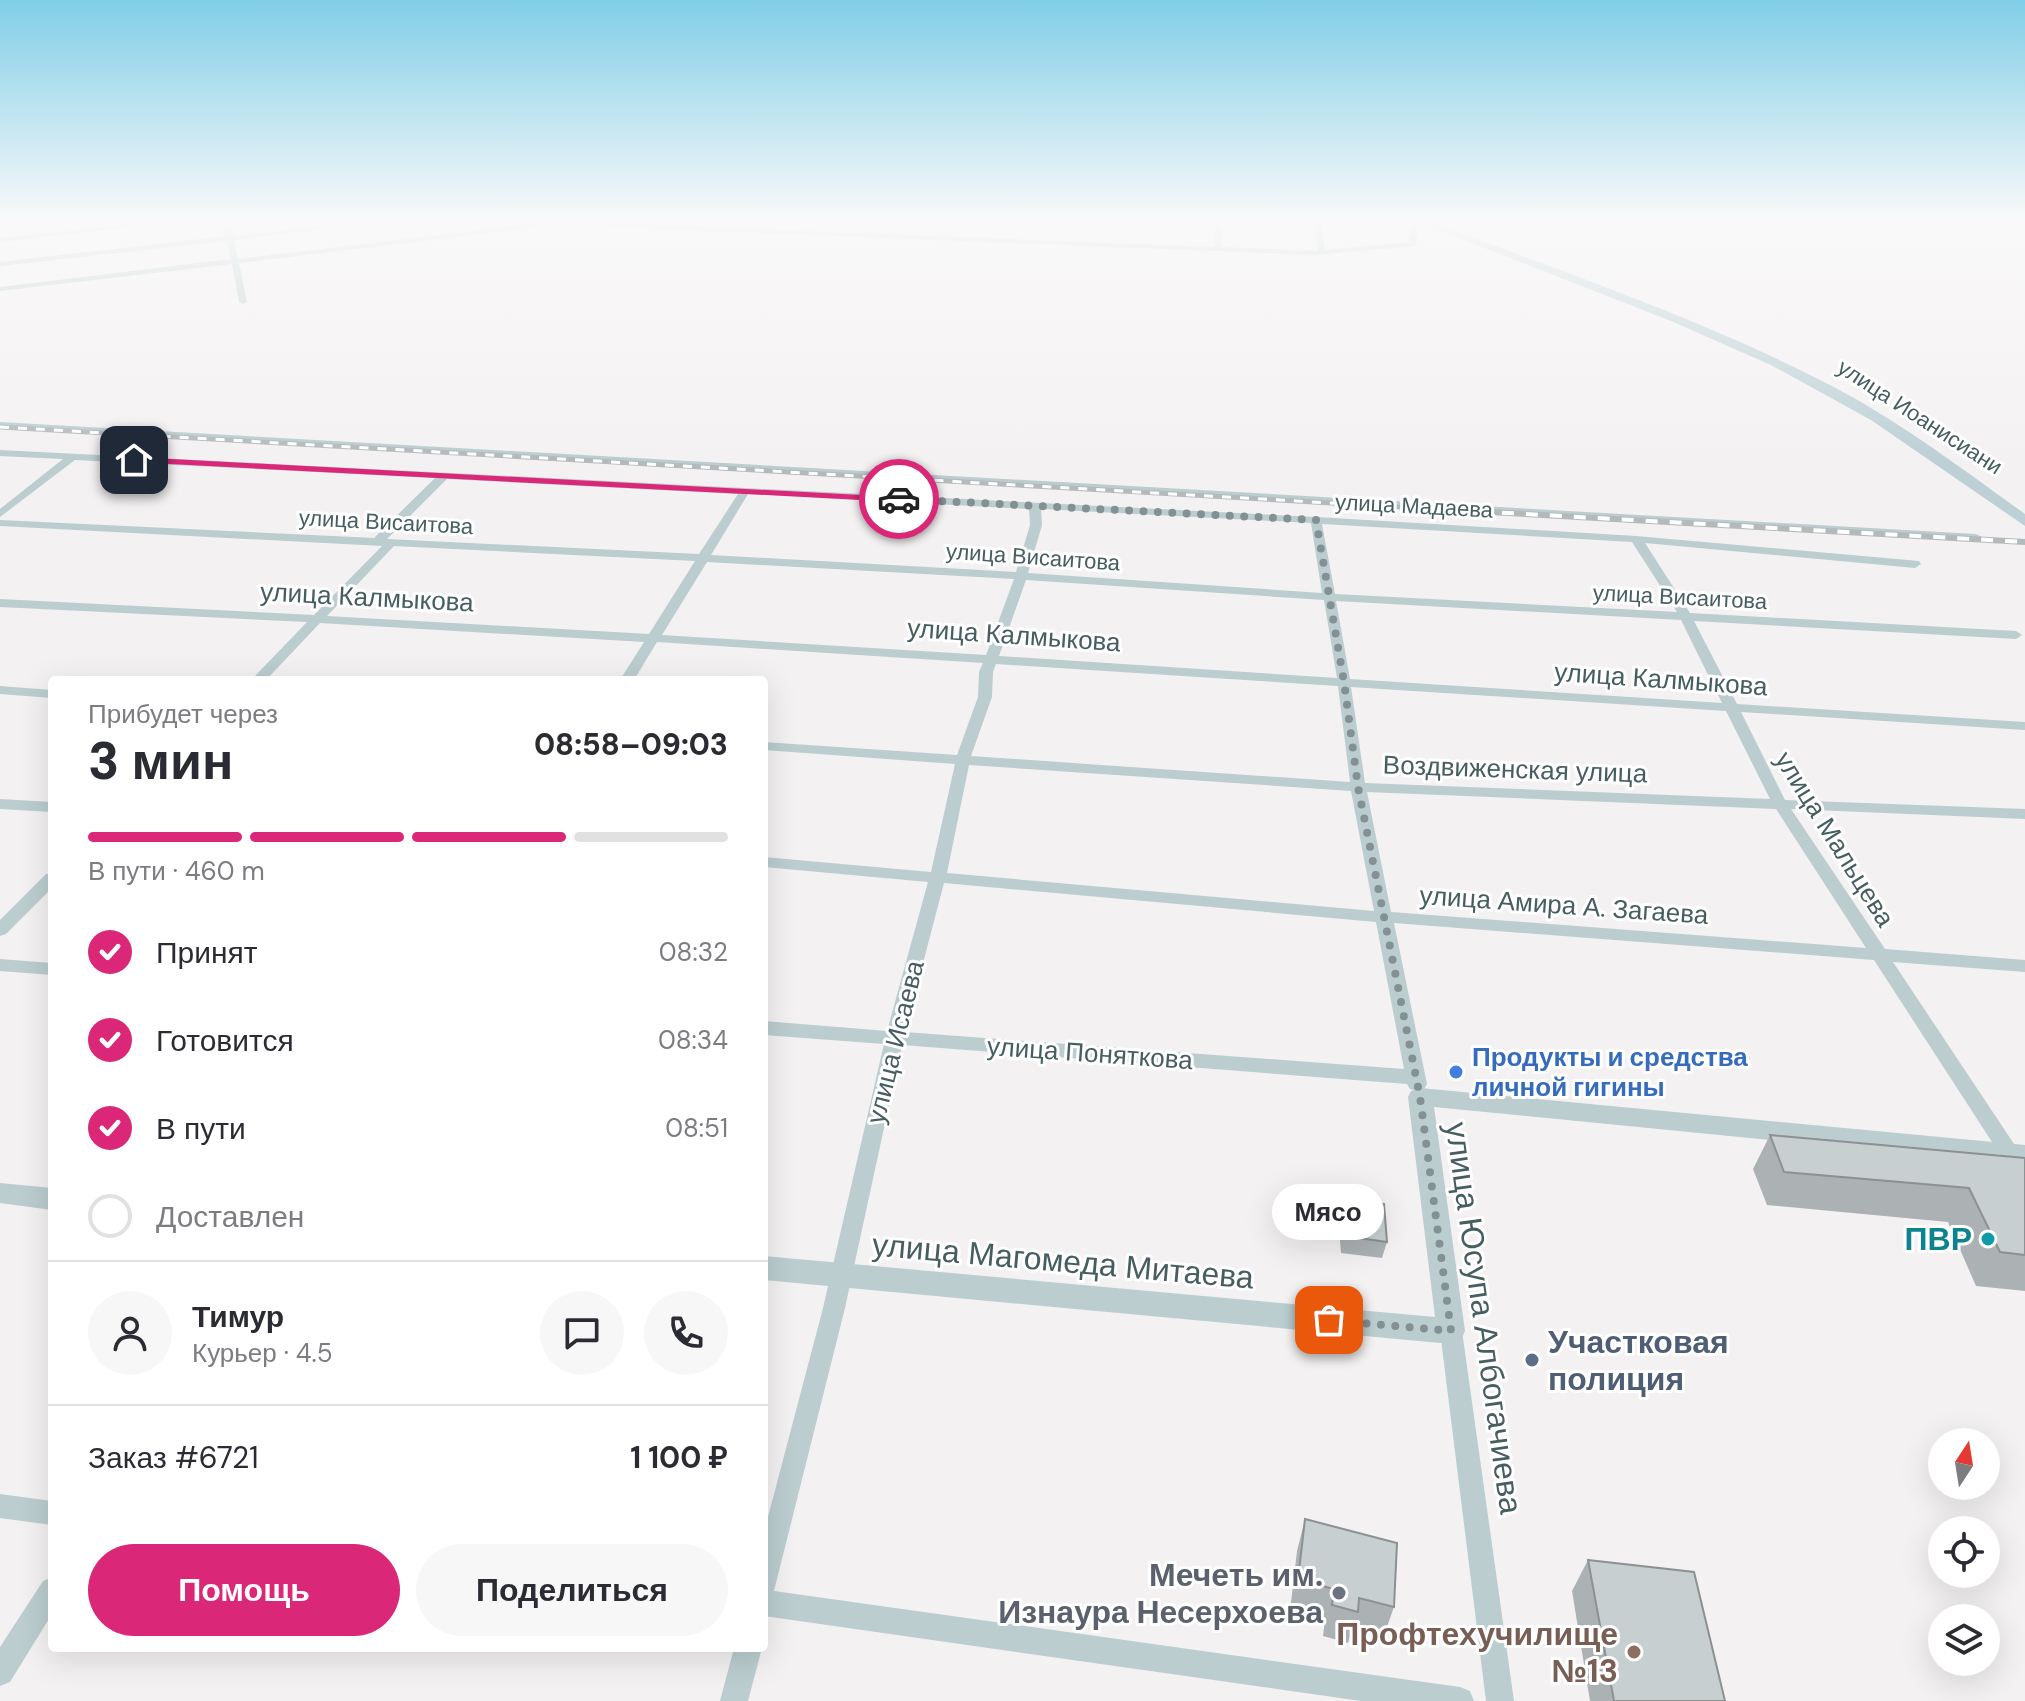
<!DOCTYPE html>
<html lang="ru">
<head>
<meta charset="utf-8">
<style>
  body { margin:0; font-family:"DM Sans",sans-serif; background:#f7f7f7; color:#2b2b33; height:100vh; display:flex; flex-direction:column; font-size:30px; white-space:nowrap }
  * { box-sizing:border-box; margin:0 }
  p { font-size:26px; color:#7c7c81 }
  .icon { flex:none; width:44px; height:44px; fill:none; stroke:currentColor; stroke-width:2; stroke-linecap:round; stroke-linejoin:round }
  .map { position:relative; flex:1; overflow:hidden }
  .details { position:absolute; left:48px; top:676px; width:720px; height:976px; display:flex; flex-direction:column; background:#fff; border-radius:8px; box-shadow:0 8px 32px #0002 }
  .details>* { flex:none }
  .needle { width:52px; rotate:12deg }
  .tools { position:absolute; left:1928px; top:1428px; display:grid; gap:16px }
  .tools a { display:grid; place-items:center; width:72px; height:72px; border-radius:50%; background:#fff; box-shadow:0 8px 32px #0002; font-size:40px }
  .pin { position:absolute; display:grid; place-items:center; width:68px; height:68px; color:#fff; margin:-34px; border-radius:16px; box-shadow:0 4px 12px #0006 }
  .courier { position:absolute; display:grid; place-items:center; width:80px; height:80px; margin:-40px; border:6px solid #db2777; border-radius:50%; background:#fff; color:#222; box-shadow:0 2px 10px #0007 }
  .bubble { position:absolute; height:56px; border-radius:28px; background:#fff; box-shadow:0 8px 32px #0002; font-size:26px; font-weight:800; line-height:56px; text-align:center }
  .headline em { font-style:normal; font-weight:800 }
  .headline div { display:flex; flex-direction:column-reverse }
  .headline { display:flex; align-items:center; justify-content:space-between; height:136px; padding:0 40px }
  h1 { font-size:52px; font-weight:800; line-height:60px }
  .bar { display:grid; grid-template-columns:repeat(4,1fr); gap:12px 8px; align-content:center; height:96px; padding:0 40px }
  .bar i { height:10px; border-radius:6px; background:#e1e1e2 }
  .bar .on { background:#db2777 }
  .bar p { grid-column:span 4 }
  .line { display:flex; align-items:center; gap:20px; padding:0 40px; border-top:2px solid #e1e1e2 }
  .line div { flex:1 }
  .round { display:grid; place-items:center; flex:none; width:84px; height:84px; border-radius:42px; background:#f7f7f7 }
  ol { padding:0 40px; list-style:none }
  li { display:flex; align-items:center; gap:24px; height:88px }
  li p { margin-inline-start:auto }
  li .icon { padding:8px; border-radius:50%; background:#db2777; color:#fff; stroke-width:4 }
  li:last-child { color:#7c7c81 }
  li i { width:44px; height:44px; border:4px solid #e1e1e2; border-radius:50% }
  .cta { display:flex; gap:16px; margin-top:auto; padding:16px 40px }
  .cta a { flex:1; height:92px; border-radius:48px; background:#db2777; color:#fff; font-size:32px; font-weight:800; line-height:92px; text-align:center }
  .cta a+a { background:#f7f7f7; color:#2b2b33 }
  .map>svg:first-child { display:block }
</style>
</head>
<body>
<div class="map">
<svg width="2025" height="1701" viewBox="0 0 2025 1701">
  <rect width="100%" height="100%" fill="#f4f1f2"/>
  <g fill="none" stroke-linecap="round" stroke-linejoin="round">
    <!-- minor -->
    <g fill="#bbcdcf" fill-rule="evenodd">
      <polygon points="159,221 183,221 0,242 0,238"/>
      <polygon points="224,221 231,221 234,236 364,221 387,221 234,240 238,259 555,221 1214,247 1216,221 1223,221 1221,247 1315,251 1318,250 1313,221 1320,221 1325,250 1409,242 1410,221 1418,221 1416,246 1315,255 557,225 239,263 247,302 243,304 239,302 232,264 0,291 0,287 231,259 227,241 0,266 0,262 226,236"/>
      <polygon points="0,422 1976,534 1982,537 1976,540 0,428"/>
      <path d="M0,450L1316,517L1636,536L1919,561L1921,564L1915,568L1645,543L1690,613L2016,631L2022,635L2016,639L1694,621L1737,704L2025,722V730L1741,712L1785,800L2025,809V819L1791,809L1885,949L2025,960V972L1893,962L2020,1153L2017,1159L2010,1161L2003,1159L1874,960L1394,923L1427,1084L1424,1089L1417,1091L1410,1089L1407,1084L902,1045L845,1308L774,1591L1460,1687L1470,1691L1474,1701H1361L764,1616V1532L823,1308L884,1044L764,1035V1021L887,1031L928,882L764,867V857L931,872L955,764L764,750V742L957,755L978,697L979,672L983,663L657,642L634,680H620L644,642L320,623L266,680H251L307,622L0,607V599L314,615L382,546L0,526V520L374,538L435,478L75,460L0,517V509L63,459L0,456ZM447,479L738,494L699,554L387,539ZM748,494L1029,509L1030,525L1016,572L711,555ZM1041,509L1311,523L1322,593L1028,573L1042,525ZM1322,524L1632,542L1677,612L1335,594ZM394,546L695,561L649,634L327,616ZM707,562L1014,579L986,655L662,635ZM1026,580L1324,600L1337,678L999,656ZM1336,601L1681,620L1722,703L1350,679ZM996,664L1338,686L1350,782L971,756L992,697L993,672ZM1351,687L1726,711L1770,799L1365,783ZM969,765L1351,791L1374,911L947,873ZM1367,792L1776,809L1866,948L1391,912ZM944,883L1376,922L1404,1069L905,1032Z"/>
      <polygon points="0,686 52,690 52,698 0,694"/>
      <polygon points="0,799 52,802 52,812 0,809"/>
      <polygon points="52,873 52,888 6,934 0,936 0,920 46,874"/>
      <polygon points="0,959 52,963 52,975 0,971"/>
      <polygon points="1451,1321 1459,1324 1462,1331 1514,1701 1486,1701 1440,1331 1443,1324"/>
      <polygon points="0,1494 52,1501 52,1525 0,1518"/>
      <polygon points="52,1577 52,1614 10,1682 0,1686 0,1647 43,1581"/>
      <polygon points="734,1648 762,1648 748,1701 720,1701"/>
    </g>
    <!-- tertiary -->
    <g fill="#bbcdcf" fill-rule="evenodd">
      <polygon points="1420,1088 2025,1145 2025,1165 1434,1107 1465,1331 1461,1340 1451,1344 764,1280 764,1256 1435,1317 1408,1097 1411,1091"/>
      <polygon points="0,1183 52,1188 52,1210 0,1203"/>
    </g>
    <!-- secondary -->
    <path fill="#bcd0d5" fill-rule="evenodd" d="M1415,221H1429C1563,272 1700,318 1828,384C1898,420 1961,468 2025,514V526L1871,420L1771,365L1671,321Z"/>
    <!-- rail-far1 casing -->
    <g stroke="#b3babc" stroke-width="5">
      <polyline id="rail-far1" points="0,427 1489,512"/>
    </g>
    <!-- rail casing -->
    <g stroke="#b3babc" stroke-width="6">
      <polyline id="rail" points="1454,510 2025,542"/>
    </g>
    <!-- rail-far1 -->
    <use href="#rail-far1" stroke="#fff" stroke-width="3" stroke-dasharray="9" stroke-linecap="butt"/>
    <!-- rail -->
    <use href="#rail" stroke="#fff" stroke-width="4" stroke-dasharray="12" stroke-linecap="butt"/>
  </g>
  <!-- wall -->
  <g fill="#acb2b4">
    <polygon points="1770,1135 2025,1158 2025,1291 1976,1286 1948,1222 1767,1205 1753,1169"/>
    <polygon points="1342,1200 1387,1242 1382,1258 1341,1253 1338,1217"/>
    <polygon points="1305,1519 1394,1607 1383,1638 1352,1630 1348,1643 1323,1636 1325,1620 1290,1611 1297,1551"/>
    <polygon points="1588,1560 1725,1701 1590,1701 1572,1591"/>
  </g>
  <!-- building -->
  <g fill="#c8cfd1" stroke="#8c9192" stroke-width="2">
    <polygon points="1770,1135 2025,1158 2025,1255 2000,1252 1969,1188 1784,1172"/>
    <polygon points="1342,1200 1384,1204 1387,1242 1345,1236"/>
    <polygon points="1305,1519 1397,1543 1394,1607 1359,1598 1358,1612 1332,1605 1334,1589 1298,1580"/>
    <polygon points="1588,1560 1694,1572 1725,1701 1614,1701"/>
  </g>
  <!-- sky -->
  <linearGradient id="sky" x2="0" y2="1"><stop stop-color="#81cee7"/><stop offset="0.48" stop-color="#faf9f9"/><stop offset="1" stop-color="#faf9f9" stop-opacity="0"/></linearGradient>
  <rect width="2025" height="459" fill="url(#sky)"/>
  <!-- route -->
  <polygon fill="#db2777" points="134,457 899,497 904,499 899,502 131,462"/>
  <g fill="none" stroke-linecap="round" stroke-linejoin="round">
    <!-- done -->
    <polyline stroke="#849194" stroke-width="8" stroke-dasharray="0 14.4" points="899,499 1316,520 1344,682 1358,787 1420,1097 1451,1331 1329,1320"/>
  </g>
  <!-- markers -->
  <circle fill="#3f7fe0" stroke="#fff" stroke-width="3" cx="1456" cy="1072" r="8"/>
  <circle fill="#0f9aa8" stroke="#fff" stroke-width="3" cx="1988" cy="1239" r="8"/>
  <circle fill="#5c6f8a" stroke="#fff" stroke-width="3" cx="1532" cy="1360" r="8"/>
  <circle fill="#6b7280" stroke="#fff" stroke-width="3" cx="1339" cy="1593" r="8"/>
  <circle fill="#8d6e63" stroke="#fff" stroke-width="3" cx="1634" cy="1652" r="8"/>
  <g text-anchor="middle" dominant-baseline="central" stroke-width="6" stroke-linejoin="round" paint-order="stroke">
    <!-- far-street labels -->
    <g font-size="22" fill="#475e61" stroke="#fff">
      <text transform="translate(1920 417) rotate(33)">улица Иоанисиани</text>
      <text transform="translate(1414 506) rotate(3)">улица Мадаева</text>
      <text transform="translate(386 522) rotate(3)">улица Висаитова</text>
      <text transform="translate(1033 557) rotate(4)">улица Висаитова</text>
      <text transform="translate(1680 597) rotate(3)">улица Висаитова</text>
    </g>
    <!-- street labels -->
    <g font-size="26" fill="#475e61" stroke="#fff">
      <text transform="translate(367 597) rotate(3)">улица Калмыкова</text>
      <text transform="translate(1014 635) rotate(4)">улица Калмыкова</text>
      <text transform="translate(1661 679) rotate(4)">улица Калмыкова</text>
      <text transform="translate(1515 769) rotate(2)">Воздвиженская улица</text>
      <text transform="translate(1835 839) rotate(58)">улица Мальцева</text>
      <text transform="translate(1564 905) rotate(4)">улица Амира А. Загаева</text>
      <text transform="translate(895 1042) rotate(-76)">улица Исаева</text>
      <text transform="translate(1090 1053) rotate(4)">улица Поняткова</text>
    </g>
    <!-- shop labels -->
    <g font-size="26" font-weight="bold" fill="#366cbe" stroke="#fff" text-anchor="start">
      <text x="1472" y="1057">Продукты и средства<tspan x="1472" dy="30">личной гигины</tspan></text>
    </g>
    <!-- near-culture labels -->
    <g font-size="32" font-weight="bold" fill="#0d838f" stroke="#fff" text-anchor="end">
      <text x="1972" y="1239">ПВР</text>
    </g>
    <!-- near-street labels -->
    <g font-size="32" fill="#475e61" stroke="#fff">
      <text transform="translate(1063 1261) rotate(5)">улица Магомеда Митаева</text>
      <text transform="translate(1484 1318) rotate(82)">улица Юсупа Албогачиева</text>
    </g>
    <!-- near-service labels -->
    <g font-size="32" font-weight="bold" fill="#4e5e75" stroke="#fff" text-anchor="start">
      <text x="1548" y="1342">Участковая<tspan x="1548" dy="37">полиция</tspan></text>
    </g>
    <!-- near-worship labels -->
    <g font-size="32" font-weight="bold" fill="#5b616d" stroke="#fff" text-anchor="end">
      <text x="1323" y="1575">Мечеть им.<tspan x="1323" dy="37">Изнаура Несерхоева</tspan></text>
    </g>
    <!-- near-education labels -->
    <g font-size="32" font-weight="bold" fill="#785e54" stroke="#fff" text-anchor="end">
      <text x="1618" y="1634">Профтехучилище<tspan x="1618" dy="37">№13</tspan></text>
    </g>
  </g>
</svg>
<div class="tools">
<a><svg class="needle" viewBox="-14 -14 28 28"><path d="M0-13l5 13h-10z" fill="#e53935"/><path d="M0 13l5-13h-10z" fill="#7c7c81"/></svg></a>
<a><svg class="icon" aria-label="locate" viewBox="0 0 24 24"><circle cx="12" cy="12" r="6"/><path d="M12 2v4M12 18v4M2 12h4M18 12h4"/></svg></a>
<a><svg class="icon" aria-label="layers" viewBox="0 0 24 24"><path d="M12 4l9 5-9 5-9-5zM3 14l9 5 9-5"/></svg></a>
</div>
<div class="pin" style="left:1329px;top:1320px;background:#ea580c"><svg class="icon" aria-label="bag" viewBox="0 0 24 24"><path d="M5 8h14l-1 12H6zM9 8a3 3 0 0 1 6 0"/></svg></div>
<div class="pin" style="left:134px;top:460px;background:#1f2937"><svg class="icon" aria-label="home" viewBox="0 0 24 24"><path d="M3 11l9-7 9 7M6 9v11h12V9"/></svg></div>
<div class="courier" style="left:899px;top:499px"><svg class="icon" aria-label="car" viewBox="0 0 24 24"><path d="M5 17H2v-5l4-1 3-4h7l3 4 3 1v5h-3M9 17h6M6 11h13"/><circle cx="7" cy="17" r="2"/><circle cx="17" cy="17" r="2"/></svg></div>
<div class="bubble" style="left:1272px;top:1184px;width:112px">Мясо</div>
<section class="details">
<div class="headline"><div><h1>3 мин</h1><p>Прибудет через</p></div><em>08:58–09:03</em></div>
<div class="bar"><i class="on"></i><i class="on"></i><i class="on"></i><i></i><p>В пути · 460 m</p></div>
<ol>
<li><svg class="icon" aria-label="check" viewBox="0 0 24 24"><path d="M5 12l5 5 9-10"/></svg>Принят<p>08:32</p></li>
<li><svg class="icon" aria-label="check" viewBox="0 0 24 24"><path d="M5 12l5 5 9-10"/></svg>Готовится<p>08:34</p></li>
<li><svg class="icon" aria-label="check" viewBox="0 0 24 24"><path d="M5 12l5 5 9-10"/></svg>В пути<p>08:51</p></li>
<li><i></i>Доставлен</li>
</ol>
<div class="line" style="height:144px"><a class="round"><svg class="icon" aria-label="person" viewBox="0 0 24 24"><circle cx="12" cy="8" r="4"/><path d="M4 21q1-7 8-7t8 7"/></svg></a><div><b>Тимур</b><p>Курьер · 4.5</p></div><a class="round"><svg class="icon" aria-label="chat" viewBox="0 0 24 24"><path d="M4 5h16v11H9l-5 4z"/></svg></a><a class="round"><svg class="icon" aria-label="phone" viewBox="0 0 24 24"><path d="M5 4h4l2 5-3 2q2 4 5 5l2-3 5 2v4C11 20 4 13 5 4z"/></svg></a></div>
<div class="line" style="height:104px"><div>Заказ #6721</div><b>1 100 ₽</b></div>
<div class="cta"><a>Помощь</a><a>Поделиться</a></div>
</section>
</div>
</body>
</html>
